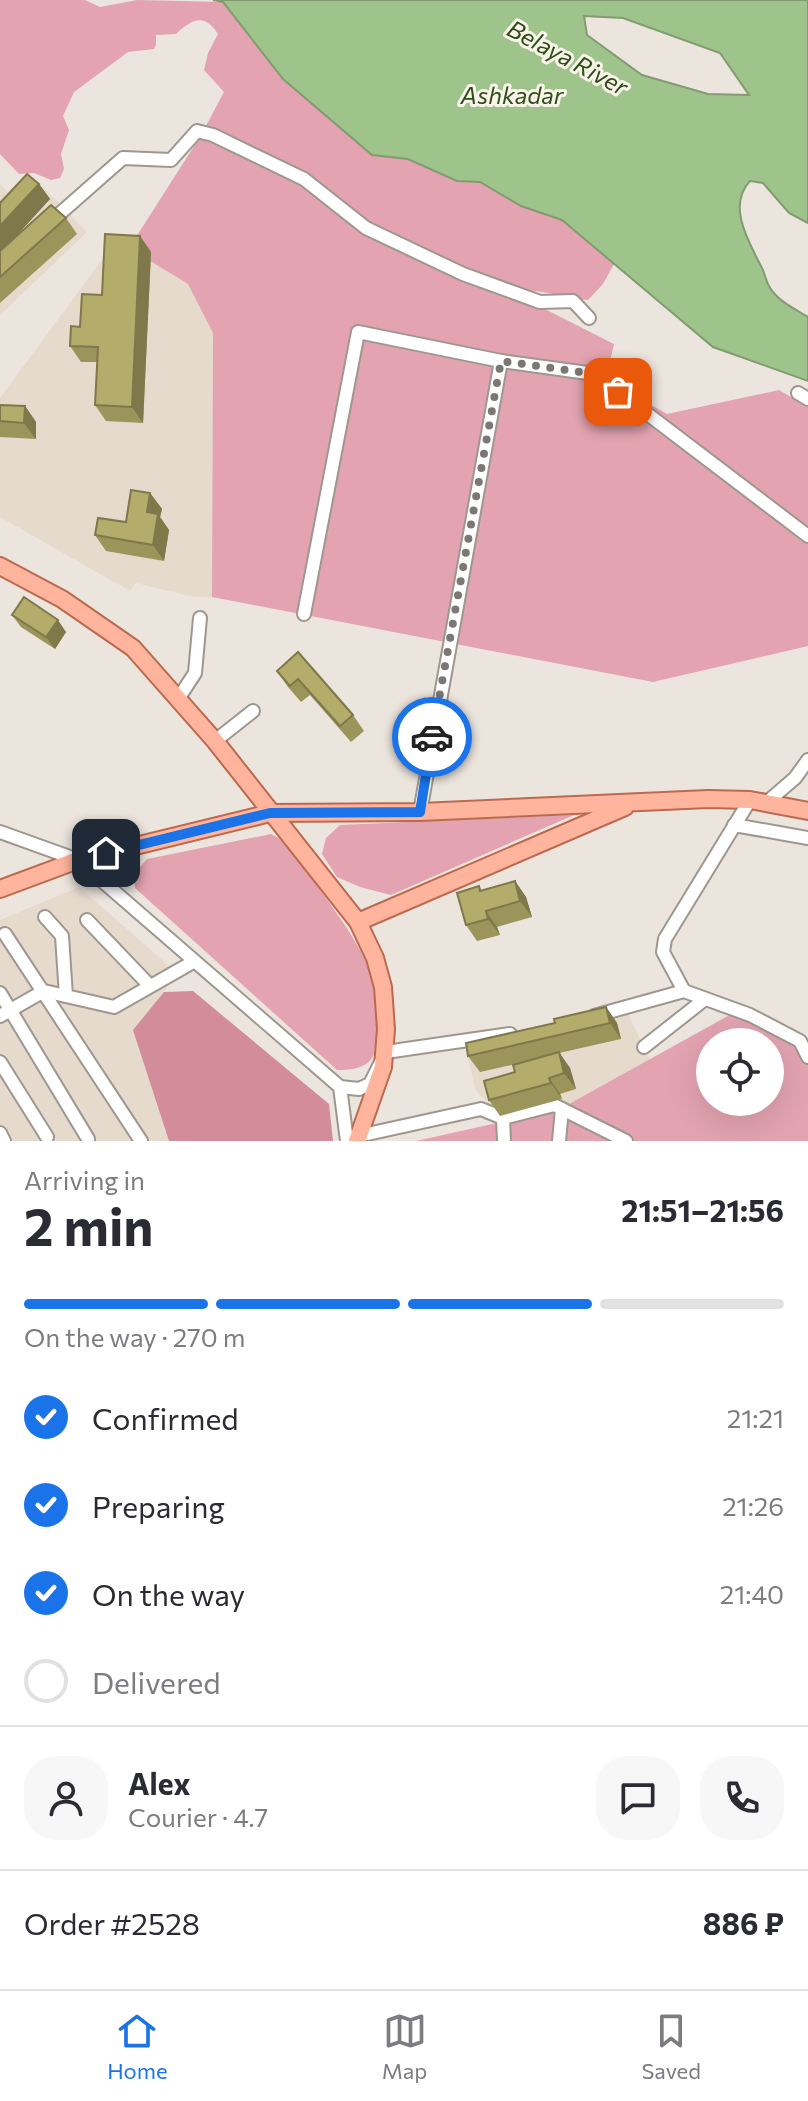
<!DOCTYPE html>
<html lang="en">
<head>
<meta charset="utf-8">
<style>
  body { margin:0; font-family:Commissioner,sans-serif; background:#f7f7f7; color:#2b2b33; height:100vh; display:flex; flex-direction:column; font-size:30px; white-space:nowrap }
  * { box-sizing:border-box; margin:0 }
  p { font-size:26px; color:#7c7c81 }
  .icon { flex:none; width:44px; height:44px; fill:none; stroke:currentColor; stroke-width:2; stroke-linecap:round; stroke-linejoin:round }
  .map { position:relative; height:1141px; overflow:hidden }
  .sheet { display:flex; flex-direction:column; background:#fff; flex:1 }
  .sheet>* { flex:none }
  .buttons { position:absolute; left:696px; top:1028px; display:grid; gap:16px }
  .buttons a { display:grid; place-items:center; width:88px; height:88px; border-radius:50%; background:#fff; box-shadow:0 8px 32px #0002; font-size:40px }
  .pin { position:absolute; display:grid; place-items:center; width:68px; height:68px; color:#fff; margin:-34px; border-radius:16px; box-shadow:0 4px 12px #0006 }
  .courier { position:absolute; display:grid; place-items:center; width:80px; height:80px; margin:-40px; border:6px solid #1a73e8; border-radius:50%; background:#fff; color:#222; box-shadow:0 2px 10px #0007 }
  .headline em { font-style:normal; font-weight:700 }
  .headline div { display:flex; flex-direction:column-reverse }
  .headline { display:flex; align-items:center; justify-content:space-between; height:136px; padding:0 24px }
  h1 { font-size:52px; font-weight:700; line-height:60px }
  .bar { display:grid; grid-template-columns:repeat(4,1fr); gap:12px 8px; align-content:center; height:96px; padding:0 24px }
  .bar i { height:10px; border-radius:6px; background:#e1e1e2 }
  .bar .selected { background:#1a73e8 }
  .bar p { grid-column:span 4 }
  .line { display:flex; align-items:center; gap:20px; padding:0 24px; border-top:2px solid #e1e1e2 }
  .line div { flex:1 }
  .round { display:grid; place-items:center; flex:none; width:84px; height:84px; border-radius:32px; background:#f7f7f7 }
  ol { padding:0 24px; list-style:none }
  li { display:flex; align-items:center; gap:24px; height:88px }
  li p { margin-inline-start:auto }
  li .icon { padding:8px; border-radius:50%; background:#1a73e8; color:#fff; stroke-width:4 }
  li:last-child { color:#7c7c81 }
  li i { width:44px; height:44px; border:4px solid #e1e1e2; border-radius:50% }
  .tab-bar { display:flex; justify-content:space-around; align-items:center; height:112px; border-top:2px solid #e1e1e2; background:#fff; font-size:22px; color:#7c7c81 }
  .tab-bar a { display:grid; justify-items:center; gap:4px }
  .tab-bar .selected { color:#1a73e8 }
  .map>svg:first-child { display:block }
</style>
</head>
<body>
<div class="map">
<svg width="808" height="1141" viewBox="0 0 808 1141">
  <rect width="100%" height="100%" fill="#ece5de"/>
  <!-- built -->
  <g fill="#e6dacc">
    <polygon points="39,183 87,232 0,315 0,184 19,204"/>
    <polygon points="113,245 129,248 189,284 213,333 212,597 194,597 136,583 130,591 0,517 0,398"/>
    <polygon points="79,887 176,972 164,992 134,1030 169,1141 0,1141 0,920"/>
    <polygon points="628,1014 650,1060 560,1109 507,1121 476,1091 467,1055"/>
  </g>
  <!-- green -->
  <g fill="#e3a3b0" fill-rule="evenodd">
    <path d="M0,0H85L100,7L137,0L223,2L283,79L372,155L408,159L457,181L480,182L521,206L562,220L614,264L603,284L588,300C565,300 538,285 515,294L614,344L606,379L667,414L779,390L808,407V646L653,682L212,597L213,333L188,284L129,248L200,137L224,92L204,70L208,53L218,34C204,12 191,20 176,34L156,35V45L154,49L128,52L74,92L63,116L69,130L61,154L64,169L60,178L51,180L34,173L19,174L0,154Z"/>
    <polygon points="574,815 391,895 360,887 337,877 322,854 326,838 340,825"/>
    <path d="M271,834L284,841C309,877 363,941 374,982C378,998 379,1020 378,1037C376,1064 363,1070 337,1070L135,888L134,874L147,859Z"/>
    <path d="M744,1007L808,1039V1141H416L560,1109ZM710,1042H770V1102H710Z"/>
  </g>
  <!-- forest -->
  <polygon fill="#d28c9a" points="193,991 329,1104 333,1141 169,1141 133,1030 164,992"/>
  <!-- water -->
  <path fill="#9fc48b" stroke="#829b72" stroke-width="2" fill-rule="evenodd" d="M213,0H808V223L789,213L763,183L750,181C726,206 750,244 762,268C765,274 766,281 769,286C776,300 795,309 808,317V381L713,347L562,220L521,206L480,182L457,181L408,159L372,155L283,79L223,2ZM584,16L623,18L720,53L749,95L708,94L642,75L587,35Z"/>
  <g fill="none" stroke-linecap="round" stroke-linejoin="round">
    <!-- minor casing -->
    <g stroke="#9e9790" stroke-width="16">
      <g id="minor">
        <polyline points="48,224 123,158 171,160 197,131 213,135 304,179 366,228 463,274 540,302 573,301 589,318"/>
        <polyline points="501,361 595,374 808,536"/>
        <polyline points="798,393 808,399"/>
        <polyline points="304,614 358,332 501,361 420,812"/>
        <polyline points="178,699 195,673 200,618"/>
        <polyline points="215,741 253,711"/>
        <polyline points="766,803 795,778 808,760"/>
        <polyline points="734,825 808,838"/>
        <polyline points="0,832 78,860 340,1087 347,1141"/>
        <polyline points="45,917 62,936 66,996"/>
        <polyline points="87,920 150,986"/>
        <polyline points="5,934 141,1141"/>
        <polyline points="684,991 663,952 665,939 750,800"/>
        <polyline points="0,993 88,1139"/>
        <polyline points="0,1016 44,991 114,1007 193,962"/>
        <polyline points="594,1016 684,991 750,1015 800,1041 808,1057"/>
        <polyline points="644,1047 705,999"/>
        <polyline points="0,1062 47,1137"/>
        <polyline points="340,1087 359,1089 370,1084 386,1052 510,1034"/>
        <polyline points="503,1118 504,1141"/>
        <polyline points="0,1133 4,1141"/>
        <polyline points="358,1136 481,1109 503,1118 554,1105 626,1141"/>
        <polyline points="559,1141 562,1109"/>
      </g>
    </g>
    <!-- major casing -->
    <g stroke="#bb6a4f" stroke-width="20">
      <g id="major">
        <polyline points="0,566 62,599 133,648 215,741 358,922 375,958 383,987 386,1029 383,1067 357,1141"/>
        <polyline points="0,889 78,860 270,813 420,812 708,799 750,800 808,811"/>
        <polyline points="358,922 625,807"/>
      </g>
    </g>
    <!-- minor -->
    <use href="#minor" stroke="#fff" stroke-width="12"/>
    <!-- major -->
    <use href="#major" stroke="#ffb49d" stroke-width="16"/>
  </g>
  <!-- wall -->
  <g fill="#9b945b">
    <polygon points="39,184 50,199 12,240 66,218 77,234 0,303 0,203"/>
    <polygon points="140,236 151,252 143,423 106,421 95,405 97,362 81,362 70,346 80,327"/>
    <polygon points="0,405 25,406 36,422 36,439 0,437"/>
    <polygon points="150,493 162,509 160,517 169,530 164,561 106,551 95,535 126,522"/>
    <polygon points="12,615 66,632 55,649 21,627"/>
    <polygon points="298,652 353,715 364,731 351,742 310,695 301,702 288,687 277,671"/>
    <polygon points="515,881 526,897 532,917 497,927 500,935 477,941 466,925 479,886 482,891"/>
    <polygon points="606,1007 617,1023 621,1039 559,1053 570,1068 576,1089 560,1094 562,1099 500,1116 489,1100 524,1062 480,1072 468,1056"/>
  </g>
  <!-- shaded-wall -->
  <g fill="#7e784a">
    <polygon points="39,184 50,199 0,254 0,226"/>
    <polygon points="140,236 151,252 143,423 132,407"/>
    <polygon points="25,406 36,422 36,439 24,423"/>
    <polygon points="150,493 162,509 160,517 169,530 164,561 153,545 147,512"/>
    <polygon points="58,620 66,632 55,649 46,637"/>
    <polygon points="515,881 526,897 532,917 520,901"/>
    <polygon points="486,911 497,927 500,935 488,919"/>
    <polygon points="606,1007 617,1023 621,1039 610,1023"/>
    <polygon points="559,1052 570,1068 576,1089 564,1073"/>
    <polygon points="549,1078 560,1094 562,1099 551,1083"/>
  </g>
  <!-- building -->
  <g fill="#b4ac6a" stroke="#7e784a" stroke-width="2">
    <polygon points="27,174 39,184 0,226 0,203"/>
    <polygon points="51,205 66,218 0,277 0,251"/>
    <polygon points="105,234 140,236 132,407 95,405 98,347 70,346 71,326 80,327 82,294 102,295"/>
    <polygon points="0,405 25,406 24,423 0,421"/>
    <polygon points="131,490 150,493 147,512 158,514 153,545 95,535 98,518 126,522"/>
    <polygon points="24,597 58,620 46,637 12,615"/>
    <polygon points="298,652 353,715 340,726 298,679 290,686 277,671"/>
    <polygon points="515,881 520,901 486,911 488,919 466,925 457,893 479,886 480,891"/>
    <polygon points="606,1007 610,1023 468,1056 466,1043 555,1023 554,1019"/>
    <polygon points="559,1052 564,1073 549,1078 551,1083 489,1100 484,1081 515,1072 513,1065"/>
  </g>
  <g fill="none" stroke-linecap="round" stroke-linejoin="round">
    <!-- done -->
    <polyline stroke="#7b7772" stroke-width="8" stroke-dasharray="0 14.4" points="432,737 501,361 595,374 618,392"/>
    <!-- route -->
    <polyline stroke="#1a73e8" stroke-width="10" points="106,853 270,813 420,812 432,737"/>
  </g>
  <g text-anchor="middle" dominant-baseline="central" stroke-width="6" stroke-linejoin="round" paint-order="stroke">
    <!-- water labels -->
    <g font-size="24" font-style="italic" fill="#2d4f16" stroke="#faf3eb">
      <text transform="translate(568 57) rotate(28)">Belaya River</text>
      <text x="512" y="94">Ashkadar</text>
    </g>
  </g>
</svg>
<div class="buttons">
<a><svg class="icon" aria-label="locate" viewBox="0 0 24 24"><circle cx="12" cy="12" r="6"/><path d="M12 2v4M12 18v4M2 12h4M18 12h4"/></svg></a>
</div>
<div class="pin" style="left:618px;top:392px;background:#ea580c"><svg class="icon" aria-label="bag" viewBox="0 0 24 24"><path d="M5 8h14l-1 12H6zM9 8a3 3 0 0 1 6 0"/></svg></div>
<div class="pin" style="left:106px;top:853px;background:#1f2937"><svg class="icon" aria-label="home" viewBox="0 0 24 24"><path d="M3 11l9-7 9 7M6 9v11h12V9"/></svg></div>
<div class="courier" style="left:432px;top:737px"><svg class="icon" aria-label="car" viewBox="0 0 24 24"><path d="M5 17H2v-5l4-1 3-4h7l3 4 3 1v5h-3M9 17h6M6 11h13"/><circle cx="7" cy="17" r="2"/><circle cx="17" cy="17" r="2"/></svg></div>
</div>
<section class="sheet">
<div class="headline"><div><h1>2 min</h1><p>Arriving in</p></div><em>21:51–21:56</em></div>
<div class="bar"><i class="selected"></i><i class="selected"></i><i class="selected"></i><i></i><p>On the way · 270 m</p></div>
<ol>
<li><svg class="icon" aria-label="check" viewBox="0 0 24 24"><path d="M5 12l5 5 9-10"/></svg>Confirmed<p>21:21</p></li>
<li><svg class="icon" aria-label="check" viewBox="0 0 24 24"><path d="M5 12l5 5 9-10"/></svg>Preparing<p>21:26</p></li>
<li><svg class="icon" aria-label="check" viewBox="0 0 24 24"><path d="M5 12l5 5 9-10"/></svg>On the way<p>21:40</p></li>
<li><i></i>Delivered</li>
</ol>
<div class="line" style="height:144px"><a class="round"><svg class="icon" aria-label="person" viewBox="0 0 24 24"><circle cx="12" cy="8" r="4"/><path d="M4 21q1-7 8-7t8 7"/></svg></a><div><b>Alex</b><p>Courier · 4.7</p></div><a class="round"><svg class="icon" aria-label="chat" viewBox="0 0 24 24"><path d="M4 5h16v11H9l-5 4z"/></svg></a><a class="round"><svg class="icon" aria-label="phone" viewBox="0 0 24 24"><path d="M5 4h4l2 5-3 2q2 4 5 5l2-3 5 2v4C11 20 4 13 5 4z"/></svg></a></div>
<div class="line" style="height:104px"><div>Order #2528</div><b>886 ₽</b></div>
</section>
<nav class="tab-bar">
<a class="selected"><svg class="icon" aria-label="home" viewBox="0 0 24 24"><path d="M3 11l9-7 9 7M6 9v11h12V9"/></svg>Home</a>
<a><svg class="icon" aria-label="map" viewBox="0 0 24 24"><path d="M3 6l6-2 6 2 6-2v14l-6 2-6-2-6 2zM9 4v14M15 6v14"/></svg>Map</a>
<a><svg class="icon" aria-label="saved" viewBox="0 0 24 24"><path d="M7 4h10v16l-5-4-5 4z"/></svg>Saved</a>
</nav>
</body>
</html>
